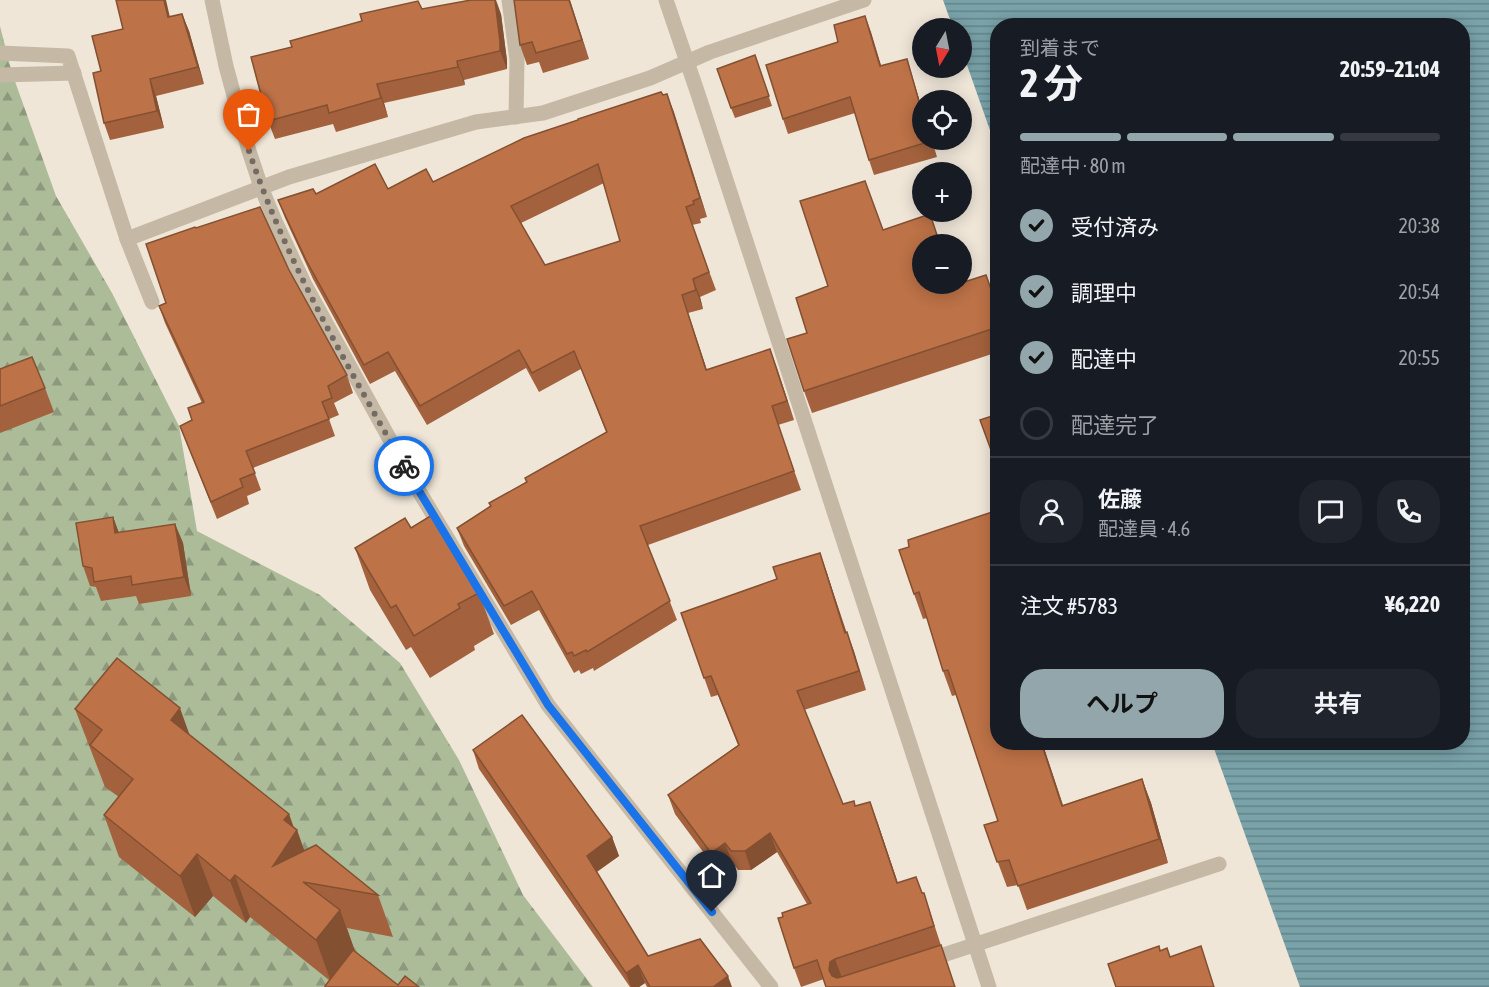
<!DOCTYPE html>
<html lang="ja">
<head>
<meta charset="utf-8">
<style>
  body { margin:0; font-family:"Asap Condensed","Noto Sans JP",sans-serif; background:#20242c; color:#f1f3f6; height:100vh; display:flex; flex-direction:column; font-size:22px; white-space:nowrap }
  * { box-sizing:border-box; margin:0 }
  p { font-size:20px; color:#9ea1a6 }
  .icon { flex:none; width:33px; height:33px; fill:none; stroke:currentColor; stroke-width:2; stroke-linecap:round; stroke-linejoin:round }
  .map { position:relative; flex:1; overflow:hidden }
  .details { position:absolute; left:990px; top:18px; width:480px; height:732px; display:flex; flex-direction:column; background:#171b24; border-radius:24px; box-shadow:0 3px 15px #0003 }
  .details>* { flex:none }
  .needle { width:39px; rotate:190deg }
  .buttons { position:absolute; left:912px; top:18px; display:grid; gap:12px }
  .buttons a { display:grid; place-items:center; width:60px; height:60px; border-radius:50%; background:#171b24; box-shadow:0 3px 15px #0003; font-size:30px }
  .pin { position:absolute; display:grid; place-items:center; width:51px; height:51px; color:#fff; margin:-62px -26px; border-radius:50% 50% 50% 0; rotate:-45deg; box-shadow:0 0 6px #0007 }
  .pin .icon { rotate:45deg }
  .courier { position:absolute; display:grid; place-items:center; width:60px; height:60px; margin:-30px; border:4px solid #1a73e8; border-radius:50%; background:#fff; color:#222; box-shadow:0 2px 8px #0007 }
  .headline em { font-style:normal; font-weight:700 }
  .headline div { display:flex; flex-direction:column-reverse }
  .headline { display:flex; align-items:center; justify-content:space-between; height:102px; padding:0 30px }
  h1 { font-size:39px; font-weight:700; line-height:45px }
  .bar { display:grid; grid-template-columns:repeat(4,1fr); gap:9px 6px; align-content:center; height:72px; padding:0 30px }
  .bar i { height:8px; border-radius:4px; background:#363941 }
  .bar .active { background:#92a6ab }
  .bar p { grid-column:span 4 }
  .line { display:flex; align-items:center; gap:15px; padding:0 30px; border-top:2px solid #363941 }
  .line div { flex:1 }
  .round { display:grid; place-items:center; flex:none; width:63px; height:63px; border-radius:24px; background:#20242c }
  ol { padding:0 30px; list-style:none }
  li { display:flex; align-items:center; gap:18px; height:66px }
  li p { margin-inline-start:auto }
  li .icon { padding:6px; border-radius:50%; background:#92a6ab; color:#111; stroke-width:4 }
  li:last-child { color:#9ea1a6 }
  li i { width:33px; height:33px; border:3px solid #363941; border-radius:50% }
  .cta { display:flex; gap:12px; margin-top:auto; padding:12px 30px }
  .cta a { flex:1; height:69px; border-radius:24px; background:#92a6ab; color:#111; font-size:24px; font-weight:700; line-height:69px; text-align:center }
  .cta a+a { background:#20242c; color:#f1f3f6 }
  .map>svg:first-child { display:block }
</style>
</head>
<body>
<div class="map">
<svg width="1489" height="987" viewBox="0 0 1489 987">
  <defs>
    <pattern id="forest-firs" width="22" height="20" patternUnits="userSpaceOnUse" patternTransform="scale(1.5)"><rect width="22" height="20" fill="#acbc99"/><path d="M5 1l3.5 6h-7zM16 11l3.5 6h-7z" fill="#8d997d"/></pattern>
    <pattern id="water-rules" width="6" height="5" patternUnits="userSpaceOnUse" patternTransform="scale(1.5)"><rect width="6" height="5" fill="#79a2a9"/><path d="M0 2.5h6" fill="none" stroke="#648489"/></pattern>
  </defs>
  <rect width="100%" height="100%" fill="#efe6d8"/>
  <!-- forest -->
  <polygon fill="url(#forest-firs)" points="0,26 12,73 56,196 112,293 179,426 197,531 320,595 400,663 459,760 523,895 593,987 0,987"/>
  <!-- water -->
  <polygon fill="url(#water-rules)" points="943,0 1489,0 1489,987 1300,987 1212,743 1462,742 1462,26 998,26 997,150 962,51 962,28 953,28"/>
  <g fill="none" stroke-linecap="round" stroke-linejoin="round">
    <!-- minor -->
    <g stroke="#c5b8a5" stroke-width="15">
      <polyline points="212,0 226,66 249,151 261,187 275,221 304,283 411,478 548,705 771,987"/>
      <polyline points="509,0 517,60 516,117"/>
      <polyline points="0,53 68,56 127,239"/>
      <polyline points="0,75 74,73"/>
      <polyline points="152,302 127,239 289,177 476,122 543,113 650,78 710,52 864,0"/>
      <polyline points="925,961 1219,864"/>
    </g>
    <!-- tertiary -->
    <polyline stroke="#c5b8a5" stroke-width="15" points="666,0 698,94 989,987"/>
  </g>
  <!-- wall -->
  <g fill="#a3623d" fill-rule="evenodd">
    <polygon points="569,0 589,59 543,73 539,62 527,65 520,45"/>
    <polygon points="422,9 501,14 507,61 507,69 464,80 465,85 384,103 388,117 336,132 333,124 275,139 268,121 292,47"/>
    <polygon points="182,14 189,31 204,84 156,96 164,128 110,140 104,123 101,71 123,29"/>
    <polygon points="865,16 881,66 907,59 922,109 922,140 932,140 937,157 874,175 869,160 855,113 788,134 783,119 838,42"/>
    <polygon points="755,55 772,106 735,118 731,108"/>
    <path d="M667,94L707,217L700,219L701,223L692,225L716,290L700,297L703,309L688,313L707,370L770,349L794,420L778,425L801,490L648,545L677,620L594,671L593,668L581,674L579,670L574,673L539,610L511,625L464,546L457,528L526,482L525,478L606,432L581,369L539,392L526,368L427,425L395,371L370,384L313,279L285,218L278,200L316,194L388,189L433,182ZM604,183L620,241L545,265L521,223Z"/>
    <polygon points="196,228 289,270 347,375 353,393 334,403 339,415 329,419 335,436 253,468 261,490 247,496 249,504 217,519 180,426 192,420 202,403 165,323 159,306 166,303"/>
    <polygon points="883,230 955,285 998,309 998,352 812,413 804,391 807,333 828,286"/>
    <polygon points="0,369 45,388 54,412 0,433"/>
    <polygon points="113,517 119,533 175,524 183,543 191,596 139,604 136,596 101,601 96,587 90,586 83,566"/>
    <polygon points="411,528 479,593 494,634 474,646 475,650 430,678 411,647 406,650 370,590 355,548"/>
    <polygon points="909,547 998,742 1042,742 1063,805 1142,779 1151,803 1168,863 1027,910 1018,885 1007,887 984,825 998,821 956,695 952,696 943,671 927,618 923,619 914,594"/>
    <polygon points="820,553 866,690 804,710 843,804 856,806 877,821 898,883 924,893 947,964 824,979 801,987 794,968 783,917 807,904 777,852 751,870 738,870 732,862 718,872 675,814 668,795 738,745 718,695 711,697 681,613 777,579"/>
    <polygon points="75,709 190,735 289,814 294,828 297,830 304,851 378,895 393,937 347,928 355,952 398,985 419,987 329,980 250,917 246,923 213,896 195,917 119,857 104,815 119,797 105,787"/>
    <polygon points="473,750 612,837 619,856 597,872 648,956 732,987 647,987 645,983 639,987 630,987 479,769"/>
  </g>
  <!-- shaded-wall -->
  <g fill="#845032">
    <polygon points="164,0 166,0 174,35 168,17"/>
    <polygon points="495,0 496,0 501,14 507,61 507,69 500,51"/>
    <polygon points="569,0 570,0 589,59 582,40"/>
    <polygon points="182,14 189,31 204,84 198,67"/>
    <polygon points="865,16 871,32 886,82 880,66"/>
    <polygon points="907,59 922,109 922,112"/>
    <polygon points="457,61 464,80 465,85 458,67"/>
    <polygon points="150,79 156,96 164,128 157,111"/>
    <polygon points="377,84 384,103 388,117 381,98"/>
    <polygon points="667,94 674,112 707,217 700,198"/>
    <polygon points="693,279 700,297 703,309 696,290"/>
    <polygon points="682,295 688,313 713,389 706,370"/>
    <polygon points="770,349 777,368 794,420 787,401"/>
    <polygon points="113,517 120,536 115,533"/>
    <polygon points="175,524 183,543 191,596 184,577"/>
    <polygon points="820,553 827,573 852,652 845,633"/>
    <polygon points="847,632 854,651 866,690 859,671"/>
    <polygon points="180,708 195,750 171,720"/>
    <polygon points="1041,742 1042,742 1071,830"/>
    <polygon points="1142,779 1151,803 1168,863 1159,839"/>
    <polygon points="870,802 877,821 904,902 897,883"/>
    <polygon points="289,814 295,832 297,830 312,872 303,882 273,866 284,820"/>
    <polygon points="770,833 777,852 751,870 745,851"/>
    <polygon points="612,837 619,856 593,874 587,856"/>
    <polygon points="725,843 732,862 718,872 711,853"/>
    <polygon points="197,854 213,896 195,917 180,876"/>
    <polygon points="235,875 250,917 246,923 230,881"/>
    <polygon points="340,910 355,951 331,982 316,940"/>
    <polygon points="835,959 842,978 836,987 829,970 830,962"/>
    <polygon points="638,965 645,983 639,987 631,987 626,973"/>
    <polygon points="728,976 732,987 713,987"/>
  </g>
  <!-- building -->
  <g fill="#bd7247" stroke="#845032" stroke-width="1.5" fill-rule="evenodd">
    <polygon points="116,0 164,0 168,17 182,14 198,67 150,79 157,111 104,123 93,73 101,71 92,36 123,29"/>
    <polygon points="471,0 495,0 500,42 500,51 457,61 458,67 377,84 381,98 329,113 327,105 268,121 251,57 292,47 290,41 362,21 360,14 418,1 422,9"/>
    <polygon points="514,0 569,0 582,40 536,53 532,42 520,45"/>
    <polygon points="865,16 880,66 907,59 922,112 922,140 930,140 931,141 869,160 850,97 783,119 766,65 838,42 834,25"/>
    <polygon points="755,55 769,96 731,108 717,69"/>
    <path d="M661,92L663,95L667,94L700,198L693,201L694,204L686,207L709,272L693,279L696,290L682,295L706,370L770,349L787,401L772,406L794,471L640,526L670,601L587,652L586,650L574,656L572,652L567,654L532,591L504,606L457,528L491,506L489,503L527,482L525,478L607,432L574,351L532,373L519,350L420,406L388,352L364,365L306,260L278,200L313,189L316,194L375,164L388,189L426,169L433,182L524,138L578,120V119ZM598,164L620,241L545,265L511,206Z"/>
    <polygon points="865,181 883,230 930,214 940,244 922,244 922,284 954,284 955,285 986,275 998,309 998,327 804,391 787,339 807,333 796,298 828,286 800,201"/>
    <polygon points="260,207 289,270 347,375 328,386 332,398 322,402 329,419 246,451 255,473 240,479 243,487 211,502 180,426 192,420 188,408 204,402 159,306 166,303 146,244 195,227 196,228"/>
    <polygon points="32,357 45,388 0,406 0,369"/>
    <polygon points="998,414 998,469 980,420"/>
    <polygon points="998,510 998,742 1041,742 1062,806 1142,779 1159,839 1018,886 1009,860 997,862 984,825 998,821 948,670 943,671 919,592 914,594 899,550 909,547 908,540"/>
    <polygon points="432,515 479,593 458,604 460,608 414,636 396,605 391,608 355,548 405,518 411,528"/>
    <polygon points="113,517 115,533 175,524 184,577 132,585 131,576 94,582 92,568 83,566 76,523"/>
    <polygon points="820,553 845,633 847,632 859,671 797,691 843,804 854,801 855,806 870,802 897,883 916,877 922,893 924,893 934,926 835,959 830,962 829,970 832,976 837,978 841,977 941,945 955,987 826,987 817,960 794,968 778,918 783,917 782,913 811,903 770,833 745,851 731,851 725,843 711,853 668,795 739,745 711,676 704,678 681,613 777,579 773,567"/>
    <polygon points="117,658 180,708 171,720 289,814 284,820 297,830 273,866 316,845 378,895 303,882 340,910 316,940 235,875 230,881 197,854 180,876 104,815 133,779 90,745 102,730 75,709"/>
    <polygon points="522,715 612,837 587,856 648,956 700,939 728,976 713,987 650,987 638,965 626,973 473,750"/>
    <polygon points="1159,946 1160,951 1167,948 1170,957 1201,946 1214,987 1116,987 1108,964"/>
    <polygon points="353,950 398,985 405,976 419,987 325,987 325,986"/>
  </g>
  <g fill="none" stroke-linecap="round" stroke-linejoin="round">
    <!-- done -->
    <path stroke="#746c64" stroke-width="6" stroke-dasharray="0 10.8" d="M249,151C286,262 347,364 404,466"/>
    <!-- route -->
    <polyline stroke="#1a73e8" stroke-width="8" points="404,466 548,705 712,912"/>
  </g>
</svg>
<div class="buttons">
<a><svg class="needle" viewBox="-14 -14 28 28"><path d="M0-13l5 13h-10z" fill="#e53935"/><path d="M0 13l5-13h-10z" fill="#9ea1a6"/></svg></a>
<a><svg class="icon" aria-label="locate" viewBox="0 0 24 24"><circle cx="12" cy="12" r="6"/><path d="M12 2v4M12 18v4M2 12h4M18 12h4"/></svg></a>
<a>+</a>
<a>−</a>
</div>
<div class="pin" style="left:249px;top:151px;background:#ea580c"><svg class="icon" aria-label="bag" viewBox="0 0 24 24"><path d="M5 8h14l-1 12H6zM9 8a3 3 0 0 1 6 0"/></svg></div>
<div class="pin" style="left:712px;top:912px;background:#1f2937"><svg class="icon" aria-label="home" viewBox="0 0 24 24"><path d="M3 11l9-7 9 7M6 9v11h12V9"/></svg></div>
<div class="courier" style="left:404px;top:466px"><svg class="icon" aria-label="bike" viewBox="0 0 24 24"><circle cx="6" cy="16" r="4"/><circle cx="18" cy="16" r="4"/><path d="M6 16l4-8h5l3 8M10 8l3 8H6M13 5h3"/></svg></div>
<section class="details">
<div class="headline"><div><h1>2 分</h1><p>到着まで</p></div><em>20:59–21:04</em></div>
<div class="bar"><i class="active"></i><i class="active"></i><i class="active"></i><i></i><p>配達中 · 80 m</p></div>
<ol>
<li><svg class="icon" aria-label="check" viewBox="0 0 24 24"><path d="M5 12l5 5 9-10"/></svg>受付済み<p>20:38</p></li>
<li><svg class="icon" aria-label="check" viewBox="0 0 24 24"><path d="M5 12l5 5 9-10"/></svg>調理中<p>20:54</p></li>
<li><svg class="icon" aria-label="check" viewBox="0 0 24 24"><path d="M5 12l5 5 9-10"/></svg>配達中<p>20:55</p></li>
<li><i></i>配達完了</li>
</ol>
<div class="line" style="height:108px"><a class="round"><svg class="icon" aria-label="person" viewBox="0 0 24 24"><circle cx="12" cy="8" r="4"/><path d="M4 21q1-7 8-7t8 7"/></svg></a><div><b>佐藤</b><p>配達員 · 4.6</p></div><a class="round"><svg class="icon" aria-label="chat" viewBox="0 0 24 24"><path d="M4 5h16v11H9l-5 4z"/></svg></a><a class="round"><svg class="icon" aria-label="phone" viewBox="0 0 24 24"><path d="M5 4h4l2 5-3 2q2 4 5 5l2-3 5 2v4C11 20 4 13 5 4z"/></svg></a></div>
<div class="line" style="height:78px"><div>注文 #5783</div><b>¥6,220</b></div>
<div class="cta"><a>ヘルプ</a><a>共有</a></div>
</section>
</div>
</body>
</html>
